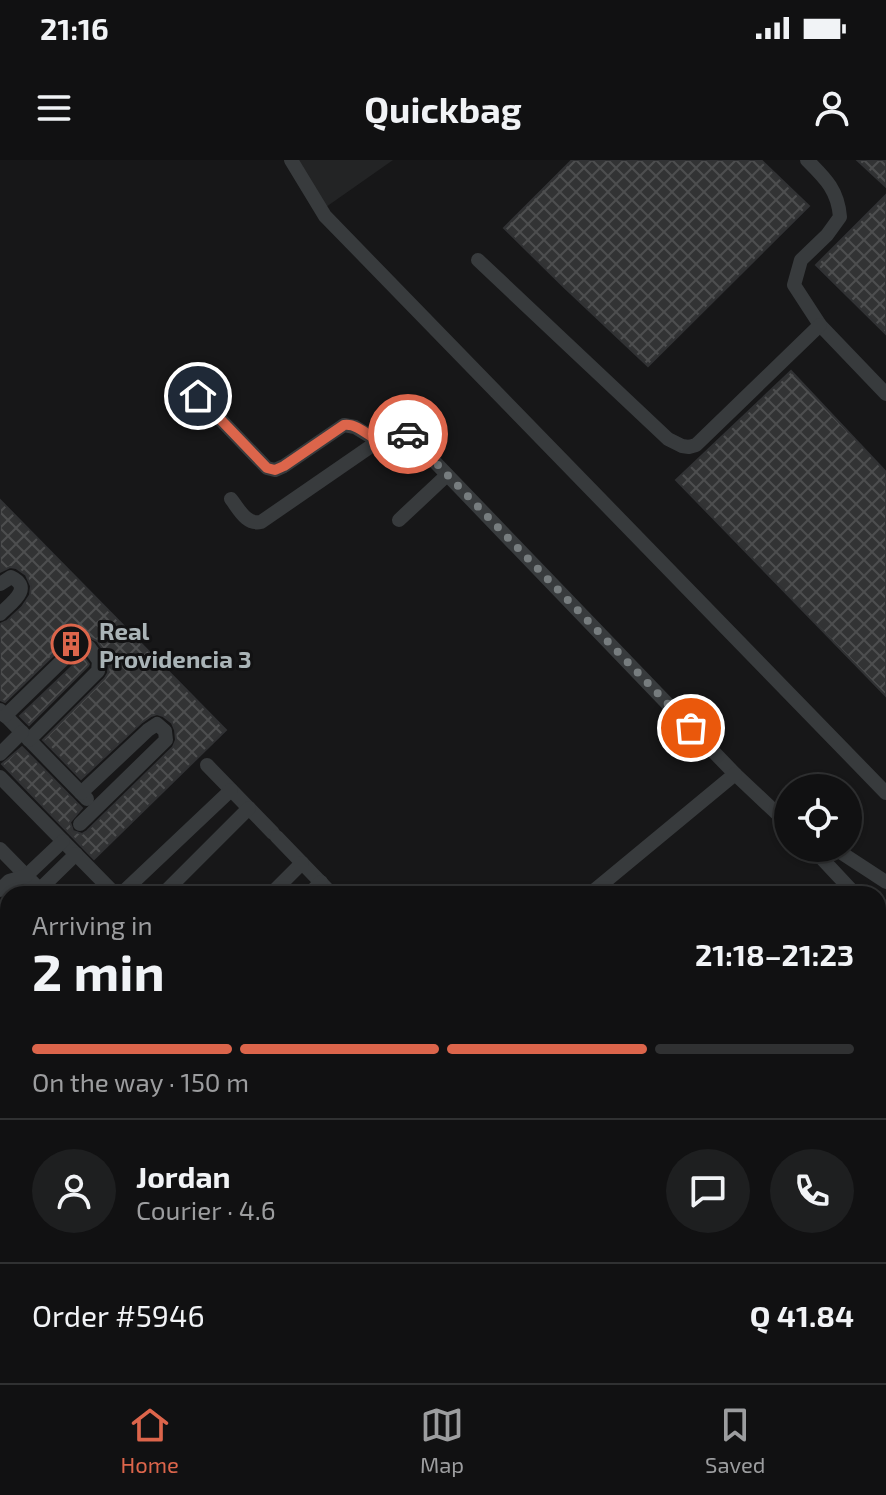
<!DOCTYPE html>
<html lang="en">
<head>
<meta charset="utf-8">
<style>
  body { margin:0; font-family:"Exo 2",sans-serif; background:#1e1f20; color:#f1f3f6; height:100vh; display:flex; flex-direction:column; font-size:30px; white-space:nowrap }
  * { box-sizing:border-box; margin:0 }
  p { font-size:26px; color:#9c9d9f }
  .icon { flex:none; width:44px; height:44px; fill:none; stroke:currentColor; stroke-width:2; stroke-linecap:round; stroke-linejoin:round }
  .map { position:relative; flex:1; overflow:hidden }
  .sheet { position:absolute; left:0px; top:726px; width:886px; height:498px; display:flex; flex-direction:column; background:#111112; border-radius:24px 24px 0 0; box-shadow:0 2px 6px #0004,0 0 0 2px #303132 }
  .sheet>* { flex:none }
  .tools { position:absolute; left:774px; top:614px; display:grid; gap:16px }
  .tools a { display:grid; place-items:center; width:88px; height:88px; border-radius:50%; background:#111112; box-shadow:0 2px 6px #0004,0 0 0 2px #303132; font-size:40px }
  .pin { position:absolute; display:grid; place-items:center; width:68px; height:68px; color:#fff; margin:-34px; border:4px solid #fff; border-radius:50%; box-shadow:0 2px 8px #0007 }
  .courier { position:absolute; display:grid; place-items:center; width:80px; height:80px; margin:-40px; border:6px solid #dc654b; border-radius:50%; background:#fff; color:#222; box-shadow:0 2px 10px #0007 }
  .head em { font-style:normal; font-weight:700 }
  .head div { display:flex; flex-direction:column-reverse }
  .head { display:flex; align-items:center; justify-content:space-between; height:136px; padding:0 32px }
  h1 { font-size:52px; font-weight:700; line-height:60px }
  .bar { display:grid; grid-template-columns:repeat(4,1fr); gap:12px 8px; align-content:center; height:96px; padding:0 32px }
  .bar i { height:10px; border-radius:6px; background:#303132 }
  .bar .on { background:#dc654b }
  .bar p { grid-column:span 4 }
  .line { display:flex; align-items:center; gap:20px; padding:0 32px; border-top:2px solid #303132 }
  .line div { flex:1 }
  .round { display:grid; place-items:center; flex:none; width:84px; height:84px; border-radius:42px; background:#1e1f20 }
  .status { display:flex; justify-content:space-between; align-items:center; height:56px; padding:0 40px; background:#111112; direction:ltr }
  .status svg { height:22px; fill:currentColor }
  header { display:flex; justify-content:space-between; align-items:center; height:104px; padding:0 32px; background:#111112; font-size:36px; font-weight:700 }
  .tabs { display:flex; justify-content:space-around; align-items:center; height:112px; border-top:2px solid #303132; background:#111112; font-size:22px; color:#9c9d9f }
  .tabs a { display:grid; justify-items:center; gap:4px }
  .tabs .on { color:#dc654b }
  .map>svg:first-child { display:block }
</style>
</head>
<body>
<div class="status"><b>21:16</b><svg viewBox="0 0 49 12"><path d="M0 12V9h3v3zM5 12V6h3v6zM10 12V3h3v9zM15 12V0h3v12zM26 1h20v11H26zM47 4h2v5h-2z"/></svg></div>
<header><svg class="icon" aria-label="menu" viewBox="0 0 24 24"><path d="M4 6h16M4 12h16M4 18h16"/></svg>Quickbag<svg class="icon" aria-label="person" viewBox="0 0 24 24"><circle cx="12" cy="8" r="4"/><path d="M4 21q1-7 8-7t8 7"/></svg></header>
<div class="map">
<svg width="886" height="1223" viewBox="0 0 886 1223">
  <defs>
    <pattern id="building-cross-hatch" width="8" height="8" patternUnits="userSpaceOnUse" patternTransform="scale(2)"><rect width="8" height="8" fill="#323334"/><path d="M0 0l8 8M0 8l8-8" fill="none" stroke="#4d4e4f"/></pattern>
  </defs>
  <rect width="100%" height="100%" fill="#171718"/>
  <!-- built -->
  <polygon fill="#232425" points="297,0 393,0 326,47"/>
  <!-- building -->
  <g fill="url(#building-cross-hatch)" stroke="#313234" stroke-width="2">
    <polygon points="572,0 761,0 809,46 648,206 563,126 504,68"/>
    <polygon points="857,0 886,0 886,27"/>
    <polygon points="886,35 886,174 816,105"/>
    <polygon points="791,211 886,312 886,536 676,320"/>
    <polygon points="0,340 226,570 94,699 2,604 22,587 82,648 70,662 73,671 82,674 87,671 173,587 176,580 175,570 172,563 163,556 157,554 151,556 141,563 81,619 43,580 105,518 108,513 109,502 107,495 97,481 83,474 66,483 5,542 0,540 0,464 7,461 22,447 30,435 31,426 26,415 16,408 10,407 0,412"/>
    <polygon points="83,496 89,504 88,506 29,565 20,556"/>
  </g>
  <g fill="none" stroke-linecap="round" stroke-linejoin="round">
    <!-- minor -->
    <g stroke="#383b3d" stroke-width="14">
      <polyline points="291,0 325,56 886,633"/>
      <path d="M807,0C825,18 838,30 840,57L827,75L801,100L794,125L820,165L886,234"/>
      <polyline points="478,100 668,279 682,286 689,287 696,285 820,165"/>
      <polyline points="198,236 267,308 275,310 284,306 344,265 355,267 378,281"/>
      <path d="M231,339C239,349 246,365 261,362L393,271H402L408,274L735,614L788,664"/>
      <polyline points="399,360 447,315"/>
      <path d="M0,424L11,417C34,428 11,443 0,454"/>
      <polyline points="0,550 87,639"/>
      <polyline points="5,556 73,490 83,484 89,487 99,501 98,511 29,580"/>
      <polyline points="0,594 22,572"/>
      <polyline points="207,605 273,673"/>
      <polyline points="0,617 115,734"/>
      <polyline points="80,664 166,580 165,571 157,564 148,570 81,633"/>
      <polyline points="277,677 332,734"/>
      <polyline points="812,688 855,734"/>
      <polyline points="834,688 886,722"/>
      <polyline points="0,689 44,734"/>
      <polyline points="0,730 9,721 26,716 63,681"/>
      <polyline points="35,734 76,694"/>
      <polyline points="121,734 231,630"/>
      <polyline points="163,734 249,648"/>
      <polyline points="271,734 302,703"/>
      <polyline points="309,734 321,722"/>
      <polyline points="590,734 735,614"/>
      <polyline points="878,758 886,766"/>
      <polyline points="0,770 8,761"/>
      <polyline points="0,953 8,962"/>
      <polyline points="878,954 886,962"/>
      <polyline points="0,1042 8,1050"/>
      <polyline points="878,1070 886,1061"/>
      <polyline points="0,1189 8,1198"/>
      <polyline points="311,1216 317,1223"/>
      <polyline points="538,1216 545,1223"/>
      <polyline points="801,1216 809,1223"/>
      <polyline points="816,1216 824,1223"/>
      <polyline points="865,1216 872,1222"/>
      <polyline points="32,1223 40,1216"/>
      <polyline points="183,1223 191,1216"/>
      <polyline points="352,1223 359,1216"/>
      <polyline points="391,1223 398,1216"/>
      <polyline points="499,1223 506,1216"/>
    </g>
    <!-- major -->
    <polyline stroke="#55595b" stroke-width="18" points="878,1214 886,1203"/>
  </g>
  <g fill="none" stroke-linecap="round" stroke-linejoin="round">
    <!-- done -->
    <polyline stroke="#777d7f" stroke-width="8" stroke-dasharray="0 14.4" points="408,274 691,568"/>
    <!-- route -->
    <path stroke="#dc654b" stroke-width="10" d="M198,236L267,308L275,310L284,306L344,265C356,263 368,275 378,281C388,274 396,268 408,274"/>
  </g>
  <!-- icons -->
  <defs>
    <g id="building-ring" transform="scale(2)"><circle r="9.5" fill="#121213" stroke="#dc654b" stroke-width="1.5"/><path d="M-4-6H4V6H1V3H-1V6H-4ZM-2.5-4.3h1.7v1.8h-1.7ZM.8-4.3h1.7v1.8H.8ZM-2.5-1h1.7V.8h-1.7ZM.8-1h1.7V.8H.8Z" fill="#dc654b"/></g>
  </defs>
  <g fill-rule="evenodd">
    <use href="#building-ring" x="71" y="484"/>
  </g>
  <g text-anchor="middle" dominant-baseline="central" stroke-width="6" stroke-linejoin="round" paint-order="stroke">
    <!-- poi labels -->
    <g font-size="24" font-weight="bold" fill="#aab4b7" stroke="#121213" text-anchor="start">
      <text x="99" y="470">Real<tspan x="99" dy="28">Providencia 3</tspan></text>
    </g>
  </g>
</svg>
<div class="tools">
<a><svg class="icon" aria-label="locate" viewBox="0 0 24 24"><circle cx="12" cy="12" r="6"/><path d="M12 2v4M12 18v4M2 12h4M18 12h4"/></svg></a>
</div>
<div class="pin" style="left:691px;top:568px;background:#ea580c"><svg class="icon" aria-label="bag" viewBox="0 0 24 24"><path d="M5 8h14l-1 12H6zM9 8a3 3 0 0 1 6 0"/></svg></div>
<div class="pin" style="left:198px;top:236px;background:#1f2937"><svg class="icon" aria-label="home" viewBox="0 0 24 24"><path d="M3 11l9-7 9 7M6 9v11h12V9"/></svg></div>
<div class="courier" style="left:408px;top:274px"><svg class="icon" aria-label="car" viewBox="0 0 24 24"><path d="M5 17H2v-5l4-1 3-4h7l3 4 3 1v5h-3M9 17h6M6 11h13"/><circle cx="7" cy="17" r="2"/><circle cx="17" cy="17" r="2"/></svg></div>
<section class="sheet">
<div class="head"><div><h1>2 min</h1><p>Arriving in</p></div><em>21:18–21:23</em></div>
<div class="bar"><i class="on"></i><i class="on"></i><i class="on"></i><i></i><p>On the way · 150 m</p></div>
<div class="line" style="height:144px"><a class="round"><svg class="icon" aria-label="person" viewBox="0 0 24 24"><circle cx="12" cy="8" r="4"/><path d="M4 21q1-7 8-7t8 7"/></svg></a><div><b>Jordan</b><p>Courier · 4.6</p></div><a class="round"><svg class="icon" aria-label="chat" viewBox="0 0 24 24"><path d="M4 5h16v11H9l-5 4z"/></svg></a><a class="round"><svg class="icon" aria-label="phone" viewBox="0 0 24 24"><path d="M5 4h4l2 5-3 2q2 4 5 5l2-3 5 2v4C11 20 4 13 5 4z"/></svg></a></div>
<div class="line" style="height:104px"><div>Order #5946</div><b>Q 41.84</b></div>
</section>
</div>
<nav class="tabs">
<a class="on"><svg class="icon" aria-label="home" viewBox="0 0 24 24"><path d="M3 11l9-7 9 7M6 9v11h12V9"/></svg>Home</a>
<a><svg class="icon" aria-label="map" viewBox="0 0 24 24"><path d="M3 6l6-2 6 2 6-2v14l-6 2-6-2-6 2zM9 4v14M15 6v14"/></svg>Map</a>
<a><svg class="icon" aria-label="saved" viewBox="0 0 24 24"><path d="M7 4h10v16l-5-4-5 4z"/></svg>Saved</a>
</nav>
</body>
</html>
